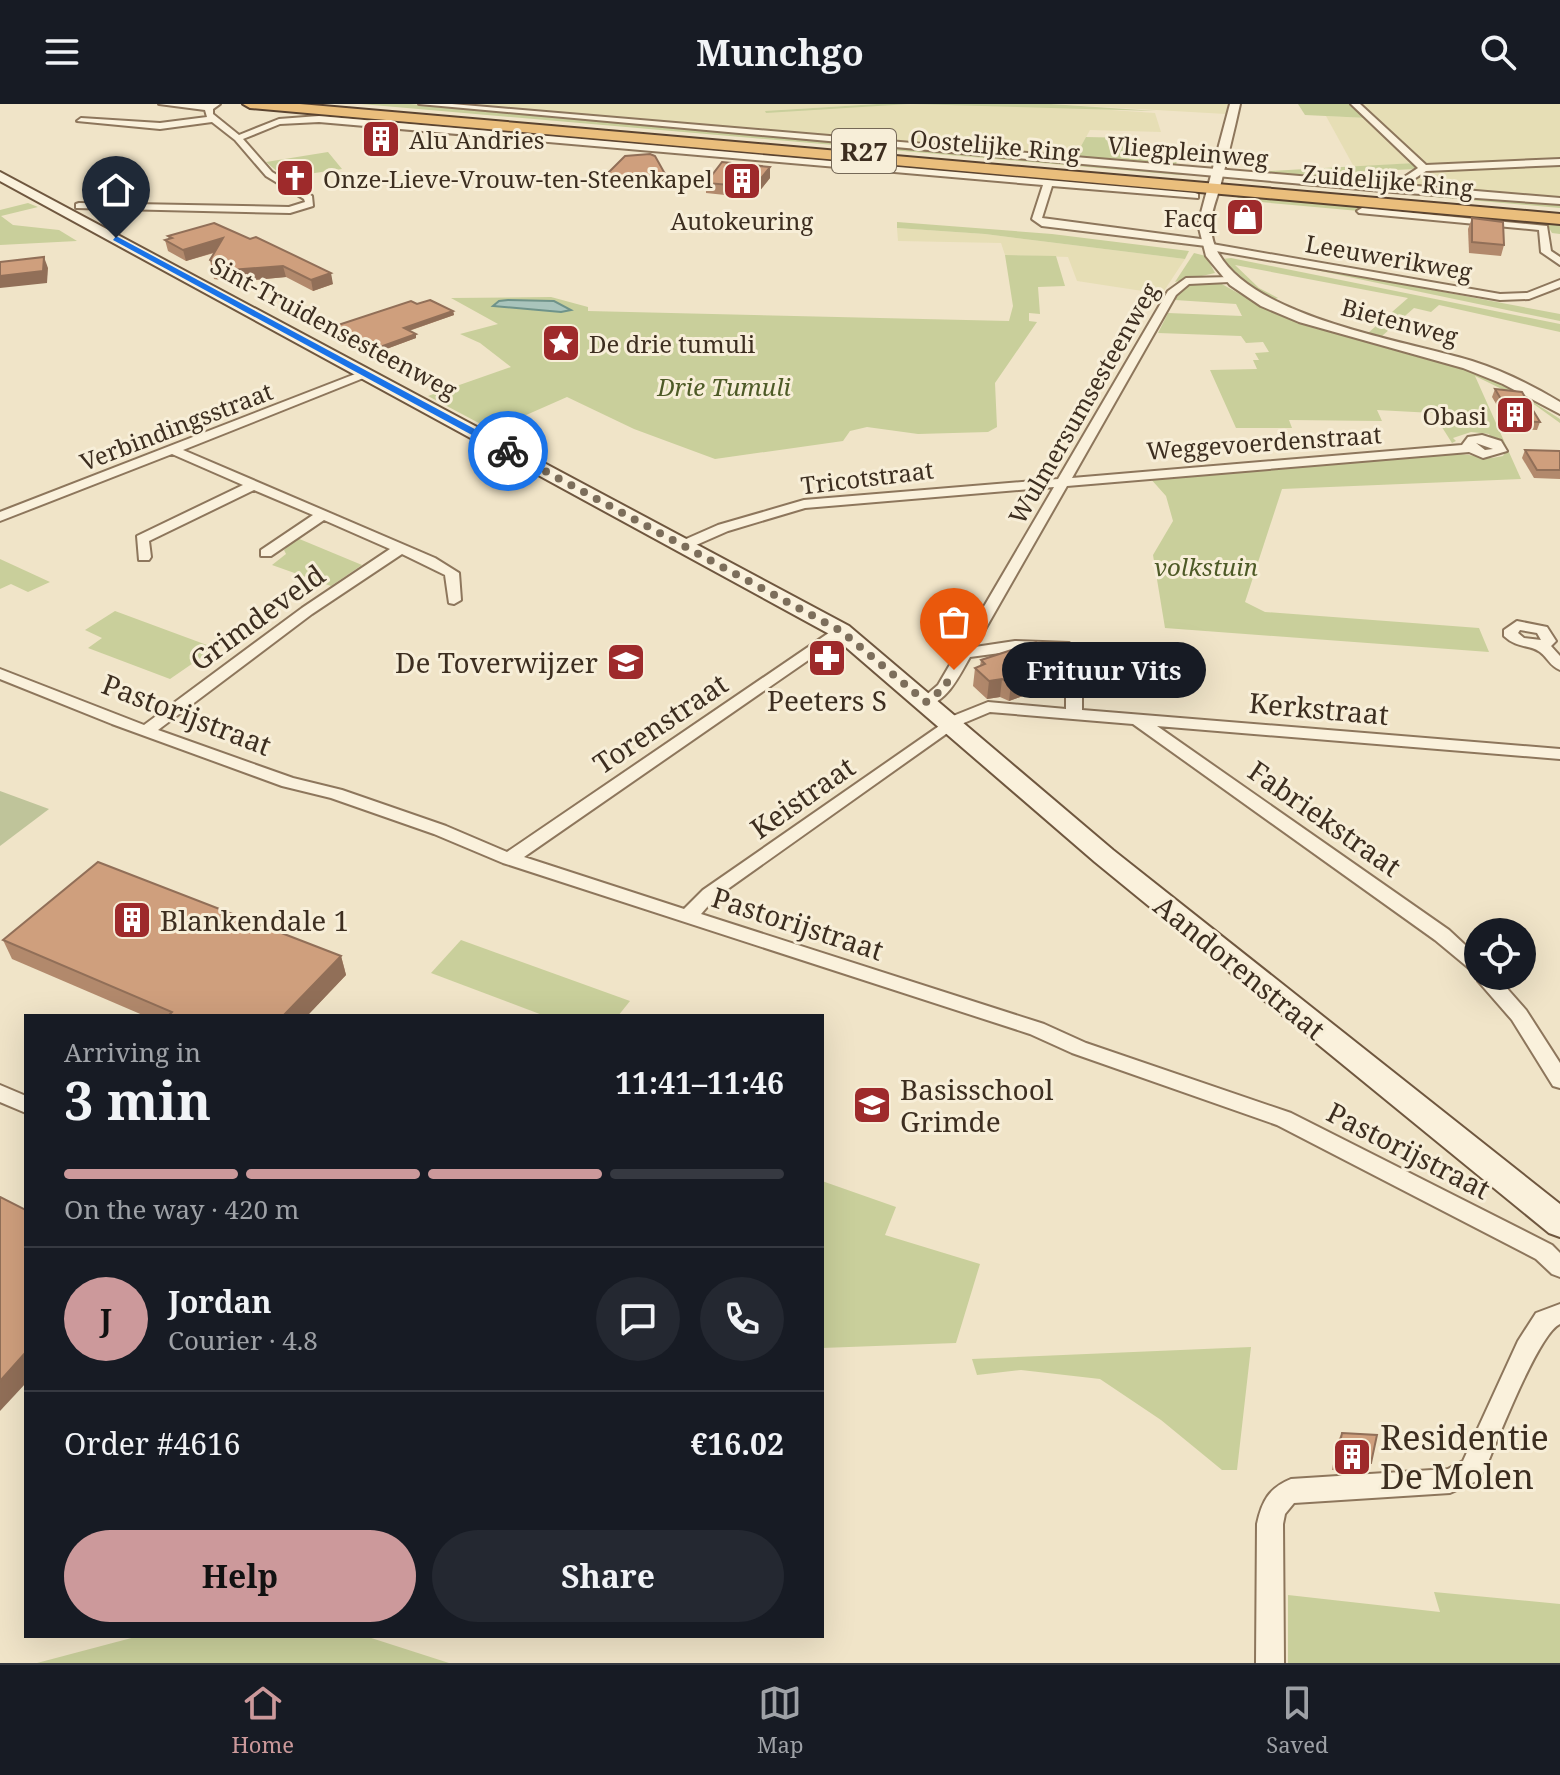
<!DOCTYPE html>
<html lang="en">
<head>
<meta charset="utf-8">
<style>
  body { margin:0; font-family:"Noto Serif",serif; background:#242831; color:#f1f3f6; height:100vh; display:flex; flex-direction:column; font-size:30px; white-space:nowrap }
  * { box-sizing:border-box; margin:0 }
  p { font-size:26px; color:#9ea1a6 }
  .icon { flex:none; width:44px; height:44px; fill:none; stroke:currentColor; stroke-width:2; stroke-linecap:round; stroke-linejoin:round }
  .map { position:relative; flex:1; overflow:hidden }
  .side { position:absolute; left:24px; top:910px; width:800px; height:624px; display:flex; flex-direction:column; background:#171b24; border-radius:0px; box-shadow:0 8px 32px #0002 }
  .side>* { flex:none }
  .buttons { position:absolute; left:1464px; top:814px; display:grid; gap:16px }
  .buttons a { display:grid; place-items:center; width:72px; height:72px; border-radius:50%; background:#171b24; box-shadow:0 8px 32px #0002; font-size:40px }
  .pin { position:absolute; display:grid; place-items:center; width:68px; height:68px; color:#fff; margin:-82px -34px; border-radius:50% 50% 50% 0; rotate:-45deg; box-shadow:0 0 8px #0007 }
  .pin .icon { rotate:45deg }
  .courier { position:absolute; display:grid; place-items:center; width:80px; height:80px; margin:-40px; border:6px solid #1a73e8; border-radius:50%; background:#fff; color:#222; box-shadow:0 2px 10px #0007 }
  .bubble { position:absolute; height:56px; border-radius:28px; background:#171b24; box-shadow:0 8px 32px #0002; font-size:26px; font-weight:700; line-height:56px; text-align:center }
  .summary em { font-style:normal; font-weight:700 }
  .summary div { display:flex; flex-direction:column-reverse }
  .summary { display:flex; align-items:center; justify-content:space-between; height:136px; padding:0 40px }
  h1 { font-size:52px; font-weight:700; line-height:60px }
  .bar { display:grid; grid-template-columns:repeat(4,1fr); gap:12px 8px; align-content:center; height:96px; padding:0 40px }
  .bar i { height:10px; border-radius:6px; background:#363941 }
  .bar .selected { background:#cc999b }
  .bar p { grid-column:span 4 }
  .line { display:flex; align-items:center; gap:20px; padding:0 40px; border-top:2px solid #363941 }
  .line div { flex:1 }
  .round { display:grid; place-items:center; flex:none; width:84px; height:84px; border-radius:42px; background:#242831 }
  .action { display:flex; gap:16px; margin-top:auto; padding:16px 40px }
  .action a { flex:1; height:92px; border-radius:48px; background:#cc999b; color:#111; font-size:32px; font-weight:700; line-height:92px; text-align:center }
  .action a+a { background:#242831; color:#f1f3f6 }
  header { display:flex; justify-content:space-between; align-items:center; height:104px; padding:0 40px; background:#171b24; font-size:36px; font-weight:700 }
  .tab-bar { display:flex; justify-content:space-around; align-items:center; height:112px; border-top:2px solid #363941; background:#171b24; font-size:22px; color:#9ea1a6 }
  .tab-bar a { display:grid; justify-items:center; gap:4px }
  .tab-bar .selected { color:#cc999b }
  .map>svg:first-child { display:block }
</style>
</head>
<body>
<header><svg class="icon" aria-label="menu" viewBox="0 0 24 24"><path d="M4 6h16M4 12h16M4 18h16"/></svg>Munchgo<svg class="icon" aria-label="search" viewBox="0 0 24 24"><circle cx="10" cy="10" r="6"/><path d="M15 15l6 6"/></svg></header>
<div class="map">
<svg width="1560" height="1559" viewBox="0 0 1560 1559">
  <rect width="100%" height="100%" fill="#f0e4c8"/>
  <!-- farmland -->
  <g fill="#e6deb5">
    <polygon points="433,0 877,0 765,7 910,0 1053,2 1155,9 1161,28 1090,26 1074,55"/>
    <polygon points="1051,0 1229,0 1226,10"/>
    <polygon points="1358,0 1560,0 1560,57 1428,61"/>
    <polygon points="1326,12 1367,14 1415,59 1354,63"/>
    <polygon points="1560,59 1560,96 1402,83 1423,67"/>
    <polygon points="897,124 985,130 1185,155 1162,190 1077,177 1068,153 1005,151 1001,139 898,137"/>
  </g>
  <!-- green -->
  <g fill="#c9cf9b">
    <polygon points="361,0 410,0 1207,69 1179,71"/>
    <polygon points="877,0 1051,0 1156,7 910,0 766,9 765,7"/>
    <polygon points="1298,0 1351,0 1367,14 1305,11"/>
    <polygon points="1086,33 1131,34 1131,40 1159,42 1159,47 1179,49 1175,65 1074,55"/>
    <polygon points="328,48 342,65 308,70 293,67 279,69 266,58"/>
    <polygon points="1415,59 1417,65 1351,68 1353,73 1360,74 1363,81 1271,72 1269,67"/>
    <polygon points="1227,71 1560,98 1560,104 1240,76"/>
    <polygon points="1237,90 1560,119 1560,130 1552,129 1549,124 1238,96"/>
    <polygon points="28,99 38,103 1,112 13,121 59,126 77,137 0,141 0,106"/>
    <polygon points="897,118 1052,130 1189,147 1185,155 985,130 897,124"/>
    <polygon points="1220,146 1560,210 1560,217"/>
    <polygon points="1194,149 1206,152 1215,169 1175,178"/>
    <polygon points="1005,151 1056,152 1065,182 1038,183 1040,210 1029,209 1029,217 1037,218 995,279 997,323 988,328 918,330 867,323 850,327 843,337 715,355 634,325 567,293 492,326 428,292 511,263 480,239 460,230 498,220 451,194 551,193 588,203 588,207 1009,217 1013,202"/>
    <polygon points="1231,154 1560,220 1560,228 1439,201 1431,208 1414,204 1382,232 1368,229 1408,194 1235,161 1259,184 1278,194 1272,196 1235,171 1222,155"/>
    <polygon points="1188,179 1220,179 1263,203 1295,216 1472,268 1514,286 1560,315 1560,319 1535,301 1475,272 1521,375 1282,385 1245,498 1265,508 1479,524 1489,548 1165,524 1153,451 1173,417 1166,392 1149,373 1461,350 1492,354 1503,352 1507,345 1491,335 1489,330 1471,328 1453,334 1456,337 1452,339 1433,309 1377,306 1382,317 1289,316 1292,324 1236,324 1210,266 1257,265 1253,256 1259,256 1255,249 1269,248 1263,238 1246,239 1241,232 1158,229 1168,209 1242,212 1236,200 1175,196 1180,184"/>
    <polygon points="297,434 362,461 331,482 272,461 286,450 284,446"/>
    <polygon points="0,455 50,478 28,488 11,480 0,485"/>
    <polygon points="115,507 215,544 170,575 88,544 102,534 85,526"/>
    <polygon points="461,836 630,897 618,912 545,912 431,869"/>
    <polygon points="822,1077 896,1103 885,1131 980,1160 956,1239 822,1244"/>
    <polygon points="1251,1243 1237,1366 1222,1366 1161,1316 1100,1275 1021,1266 977,1271 972,1255"/>
    <polygon points="1434,1488 1560,1500 1560,1559 1288,1559 1288,1491 1440,1508"/>
    <polygon points="139,1532 365,1532 449,1559 37,1559"/>
  </g>
  <!-- cemetery -->
  <polygon fill="#bfc49a" points="0,687 49,705 0,742"/>
  <!-- water -->
  <polygon fill="#a9c4bc" stroke="#6f938a" stroke-width="2" points="508,196 554,197 571,206 561,208 493,202 499,197"/>
  <g fill="none" stroke-linecap="round" stroke-linejoin="round">
    <!-- minor casing -->
    <g stroke="#8d765c" stroke-width="4">
      <g id="minor">
        <polygon points="159,0 220,0 213,5 213,10 239,31 279,15 319,12 1195,89 1198,90 1198,94 1052,82 1042,114 1208,136 1212,140 1500,190 1527,189 1560,176 1560,183 1529,195 1500,196 1210,146 1206,142 1042,122 1032,115 1043,81 319,18 280,20 243,35 272,68 312,92 313,102 290,109 76,104 76,100 79,99 289,103 305,98 304,95 266,72 235,36 212,18 160,25 77,17 81,14 160,19 207,13 205,6"/>
        <polygon points="419,0 452,0 1394,80 1418,64 1351,0 1360,0 1426,61 1560,55 1560,61 1426,67 1405,81 1560,94 1560,100 1393,88"/>
        <polygon points="1362,104 1547,122 1551,147 1560,153 1560,161 1541,148 1539,126 1359,109 1357,107"/>
        <path d="M1233,173V177L1229,178L1189,180L1176,191L1072,374L1462,341L1468,333L1482,331L1501,337L1507,347L1483,354L1469,348L1067,382L975,543L1015,537L1069,539L1082,579V606L1560,645V655L1157,622L1449,826L1478,853V872H1496L1526,906L1560,959V984L1553,982L1512,916L1478,877L1476,870L1435,836L1133,620L990,608L959,621L958,625L946,630L715,794L701,810L1044,920L1086,939L1291,1009L1552,1141L1560,1149V1173L1552,1170L1536,1155L1277,1021L1072,949L1030,930L503,759L434,730L331,694L282,682L112,620L0,575V565L144,621L302,504L390,445L324,416L271,452H261V446L313,411L254,386L149,437L151,453L149,456H139L137,432L243,381L172,350L0,417V408L363,267H371V271L183,346L435,454L459,469L461,496L454,500L449,499L445,471L402,450L312,510L158,626L293,674L342,686L446,722L507,748L836,524H846V530L524,753L684,805L703,786L942,620L943,616L988,598L1066,605V579L1058,547H1015L970,553C959,572 949,595 926,603L918,598L938,581L1054,383L805,404L728,427L687,445H677V439L718,421L804,396L1058,375L1168,187L1186,174ZM1476,339L1493,345L1485,346Z"/>
        <path d="M1517,517L1547,523L1556,537L1551,542L1560,552V566C1550,562 1548,554 1540,548C1529,540 1518,545 1504,532V526ZM1520,526L1537,529L1541,536L1524,534L1518,529Z"/>
        <polygon points="0,981 26,992 26,1009 0,998"/>
        <path d="M1560,1200V1220C1538,1229 1493,1347 1481,1375L1450,1389L1294,1399L1285,1410L1283,1420L1284,1559H1256L1257,1420C1262,1397 1269,1384 1291,1375L1448,1365L1463,1357L1518,1237L1536,1209Z"/>
      </g>
    </g>
    <!-- tertiary casing -->
    <g stroke="#8d765c" stroke-width="4">
      <path id="tertiary" d="M1230,0H1240C1234,28 1227,55 1220,83C1217,94 1211,108 1211,119C1208,209 1408,236 1472,257C1503,267 1532,281 1560,298V310L1503,280L1463,264L1299,218L1261,202L1230,181L1206,152L1198,120Z"/>
    </g>
    <!-- secondary casing -->
    <g stroke="#6f573f" stroke-width="4">
      <polygon id="secondary" points="0,68 849,522 1113,746 1560,1100 1560,1133 1549,1129 1095,758 833,532 0,77"/>
    </g>
    <!-- trunk casing -->
    <g stroke="#5b4430" stroke-width="4">
      <polygon id="trunk" points="243,0 300,0 1560,110 1560,120 250,4"/>
    </g>
    <!-- minor -->
    <use href="#minor" fill="#faf1dc" fill-rule="evenodd"/>
    <!-- tertiary -->
    <use href="#tertiary" fill="#faf1dc" fill-rule="evenodd"/>
    <!-- secondary -->
    <use href="#secondary" fill="#faf1dc" fill-rule="evenodd"/>
    <!-- trunk -->
    <use href="#trunk" fill="#eabe7c" fill-rule="evenodd"/>
  </g>
  <!-- wall -->
  <g fill="#b2896c">
    <polygon points="606,71 669,77 670,84 607,77"/>
    <polygon points="770,74 754,94 706,89 706,79"/>
    <polygon points="1472,114 1504,141 1501,152 1469,149 1468,125"/>
    <polygon points="214,119 333,180 313,187 286,173 233,178 214,175 210,156 214,149 186,157 168,147 165,136 169,135 168,132"/>
    <polygon points="417,200 453,207 454,211 409,227 416,234 370,251 327,229 326,225"/>
    <polygon points="1495,285 1540,318 1537,326 1511,325 1492,293"/>
    <polygon points="1525,346 1560,347 1560,375 1534,374 1522,354"/>
    <polygon points="981,556 1061,578 1009,597 1000,593 987,595 973,582 975,564 980,562"/>
    <polygon points="3,836 341,852 346,871 307,912 145,912 12,855"/>
    <polygon points="1342,1329 1371,1359 1367,1367 1332,1366 1337,1338"/>
  </g>
  <!-- shaded-wall -->
  <g fill="#916f58">
    <polygon points="770,63 770,74 754,94 754,83"/>
    <polygon points="223,134 225,145 186,157 183,146"/>
    <polygon points="44,153 48,164 47,179 0,184 0,172"/>
    <polygon points="283,162 286,173 233,178 230,166"/>
    <polygon points="331,169 333,180 313,187 311,176"/>
    <polygon points="453,207 454,211 405,228 404,224"/>
    <polygon points="416,230 416,234 370,251 369,247"/>
    <polygon points="1063,560 1061,578 1009,597 1011,579"/>
    <polygon points="1002,575 1000,593 987,595 989,577"/>
    <polygon points="341,852 346,871 307,912 283,912"/>
    <polygon points="26,1248 26,1279 0,1307 0,1277"/>
  </g>
  <!-- building -->
  <g fill="#cf9f7d" stroke="#916f58" stroke-width="2">
    <polygon points="650,50 655,52 669,77 606,71 625,52"/>
    <polygon points="722,58 770,63 754,83 706,79"/>
    <polygon points="1472,114 1503,118 1504,141 1472,138"/>
    <polygon points="214,119 250,135 256,133 331,169 311,176 283,162 230,166 211,164 215,159 210,156 223,134 183,146 165,136 172,134 168,132"/>
    <polygon points="44,153 43,167 0,172 0,158"/>
    <polygon points="430,196 453,207 404,224 416,230 369,247 326,225 411,197 417,200"/>
    <polygon points="1495,285 1522,288 1540,318 1514,317"/>
    <polygon points="1525,346 1560,347 1560,366 1537,366"/>
    <polygon points="1036,538 1063,560 1011,579 1002,575 989,577 975,564 985,560 981,556"/>
    <polygon points="98,758 341,852 283,912 168,912 172,908 3,836"/>
    <polygon points="0,1093 26,1106 26,1248 0,1277"/>
    <polygon points="1342,1329 1377,1331 1371,1359 1336,1358"/>
  </g>
  <!-- route -->
  <polygon fill="#1a73e8" points="116,132 512,345 513,347 505,349 113,136"/>
  <g fill="none" stroke-linecap="round" stroke-linejoin="round">
    <!-- done -->
    <polyline stroke="#7c6e5b" stroke-width="8" stroke-dasharray="0 14.4" points="508,347 841,527 926,598 944,584 954,566"/>
  </g>
  <!-- icons -->
  <defs>
    <g id="building-square" transform="scale(2)"><rect x="-9" y="-9" width="18" height="18" rx="4" fill="#9e2a2b" stroke="#f7eed8"/><path d="M-4-6H4V6H1V3H-1V6H-4ZM-2.5-4.3h1.7v1.8h-1.7ZM.8-4.3h1.7v1.8H.8ZM-2.5-1h1.7V.8h-1.7ZM.8-1h1.7V.8H.8Z" fill="#fff"/></g>
    <g id="church-square" transform="scale(2)"><rect x="-9" y="-9" width="18" height="18" rx="4" fill="#9e2a2b" stroke="#f7eed8"/><path d="M-1.2-6h2.4v3.5h3.3v2.4h-3.3V6h-2.4V-.1h-3.3v-2.4h3.3Z" fill="#fff"/></g>
    <g id="shop-square" transform="scale(2)"><rect x="-9" y="-9" width="18" height="18" rx="4" fill="#9e2a2b" stroke="#f7eed8"/><path d="M-5-2.5h2.3a2.7 3.5 0 0 1 5.4 0H5L5.5 6h-11ZM-1.5-2.5h3a1.5 2.3 0 0 0-3 0Z" fill="#fff"/></g>
    <g id="sight-square" transform="scale(2)"><rect x="-9" y="-9" width="18" height="18" rx="4" fill="#9e2a2b" stroke="#f7eed8"/><path d="M0-6L1.8-2.2L6-1.7L2.9 1.2L3.7 5.4L0 3.3L-3.7 5.4L-2.9 1.2L-6-1.7L-1.8-2.2Z" fill="#fff"/></g>
    <g id="pharmacy-square" transform="scale(2)"><rect x="-9" y="-9" width="18" height="18" rx="4" fill="#9e2a2b" stroke="#f7eed8"/><path d="M-2-6h4v4h4v4h-4v4h-4v-4h-4v-4h4Z" fill="#fff"/></g>
    <g id="school-square" transform="scale(2)"><rect x="-9" y="-9" width="18" height="18" rx="4" fill="#9e2a2b" stroke="#f7eed8"/><path d="M0-5L7-2L0 1L-7-2ZM-4 1L0 2.5L4 1V4Q0 6-4 4Z" fill="#fff"/></g>
  </defs>
  <g fill-rule="evenodd">
    <use href="#building-square" x="381" y="35"/>
    <use href="#church-square" x="295" y="74"/>
    <use href="#building-square" x="742" y="77"/>
    <use href="#shop-square" x="1245" y="113"/>
    <use href="#sight-square" x="561" y="239"/>
    <use href="#building-square" x="1515" y="311"/>
    <use href="#pharmacy-square" x="827" y="554"/>
    <use href="#school-square" x="626" y="558"/>
    <use href="#building-square" x="132" y="816"/>
    <use href="#school-square" x="872" y="1001"/>
    <use href="#building-square" x="1352" y="1353"/>
  </g>
  <g text-anchor="middle" dominant-baseline="central" stroke-width="6" stroke-linejoin="round" paint-order="stroke">
    <!-- far-poi labels -->
    <g font-size="24" fill="#3d2e20" stroke="#f7eed8" text-anchor="start">
      <text x="409" y="35">Alu Andries</text>
      <text x="323" y="74">Onze-Lieve-Vrouw-ten-Steenkapel</text>
      <text x="1217" y="113" text-anchor="end">Facq</text>
      <text x="742" y="116" text-anchor="middle">Autokeuring</text>
      <text x="589" y="239">De drie tumuli</text>
      <text x="1487" y="311" text-anchor="end">Obasi</text>
    </g>
    <!-- far-street labels -->
    <g font-size="24" fill="#3d2e20" stroke="#f7eed8">
      <text transform="translate(995 41) rotate(5)">Oostelijke Ring</text>
      <text transform="translate(1188 47) rotate(5)">Vliegpleinweg</text>
      <text transform="translate(1388 76) rotate(5)">Zuidelijke Ring</text>
      <text transform="translate(1389 153) rotate(10)">Leeuwerikweg</text>
      <text transform="translate(1400 217) rotate(15)">Bietenweg</text>
      <text transform="translate(334 223) rotate(28)">Sint-Truidensesteenweg</text>
      <text transform="translate(1083 299) rotate(-60)">Wulmersumsesteenweg</text>
      <text transform="translate(176 322) rotate(-21)">Verbindingsstraat</text>
      <text transform="translate(1264 338) rotate(-4)">Weggevoerdenstraat</text>
      <text transform="translate(867 373) rotate(-7)">Tricotstraat</text>
    </g>
    <!-- far-park labels -->
    <g font-size="24" font-style="italic" fill="#4d5a26" stroke="#f7eed8">
      <text x="724" y="282">Drie Tumuli</text>
      <text x="1206" y="462">volkstuin</text>
    </g>
    <!-- shield labels -->
    <rect fill="#f7eed8" stroke="#756857" stroke-width="2" x="832" y="25" width="64" height="44" rx="6"/>
    <g font-size="26" font-weight="bold" fill="#3d2e20">
      <text x="864" y="47">R27</text>
    </g>
    <!-- street labels -->
    <g font-size="28" fill="#3d2e20" stroke="#f7eed8">
      <text transform="translate(257 513) rotate(-36)">Grimdeveld</text>
      <text transform="translate(1319 604) rotate(5)">Kerkstraat</text>
      <text transform="translate(187 610) rotate(21)">Pastorijstraat</text>
      <text transform="translate(660 619) rotate(-34)">Torenstraat</text>
      <text transform="translate(802 693) rotate(-35)">Keistraat</text>
      <text transform="translate(1325 714) rotate(35)">Fabriekstraat</text>
      <text transform="translate(798 819) rotate(18)">Pastorijstraat</text>
      <text transform="translate(1240 863) rotate(39)">Aandorenstraat</text>
      <text transform="translate(1409 1046) rotate(27)">Pastorijstraat</text>
    </g>
    <!-- poi labels -->
    <g font-size="28" fill="#3d2e20" stroke="#f7eed8" text-anchor="start">
      <text x="598" y="558" text-anchor="end">De Toverwijzer</text>
      <text x="827" y="596" text-anchor="middle">Peeters S</text>
      <text x="160" y="816">Blankendale 1</text>
      <text x="900" y="985">Basisschool<tspan x="900" dy="32">Grimde</tspan></text>
    </g>
    <!-- near-poi labels -->
    <g font-size="34" fill="#3d2e20" stroke="#f7eed8" text-anchor="start">
      <text x="1380" y="1333">Residentie<tspan x="1380" dy="39">De Molen</tspan></text>
    </g>
  </g>
</svg>
<div class="buttons">
<a><svg class="icon" aria-label="locate" viewBox="0 0 24 24"><circle cx="12" cy="12" r="6"/><path d="M12 2v4M12 18v4M2 12h4M18 12h4"/></svg></a>
</div>
<div class="pin" style="left:954px;top:566px;background:#ea580c"><svg class="icon" aria-label="bag" viewBox="0 0 24 24"><path d="M5 8h14l-1 12H6zM9 8a3 3 0 0 1 6 0"/></svg></div>
<div class="pin" style="left:116px;top:134px;background:#1f2937"><svg class="icon" aria-label="home" viewBox="0 0 24 24"><path d="M3 11l9-7 9 7M6 9v11h12V9"/></svg></div>
<div class="courier" style="left:508px;top:347px"><svg class="icon" aria-label="bike" viewBox="0 0 24 24"><circle cx="6" cy="16" r="4"/><circle cx="18" cy="16" r="4"/><path d="M6 16l4-8h5l3 8M10 8l3 8H6M13 5h3"/></svg></div>
<div class="bubble" style="left:1002px;top:538px;width:204px">Frituur Vits</div>
<section class="side">
<div class="summary"><div><h1>3 min</h1><p>Arriving in</p></div><em>11:41–11:46</em></div>
<div class="bar"><i class="selected"></i><i class="selected"></i><i class="selected"></i><i></i><p>On the way · 420 m</p></div>
<div class="line" style="height:144px"><b class="round" style="background:#cc999b;color:#111">J</b><div><b>Jordan</b><p>Courier · 4.8</p></div><a class="round"><svg class="icon" aria-label="chat" viewBox="0 0 24 24"><path d="M4 5h16v11H9l-5 4z"/></svg></a><a class="round"><svg class="icon" aria-label="phone" viewBox="0 0 24 24"><path d="M5 4h4l2 5-3 2q2 4 5 5l2-3 5 2v4C11 20 4 13 5 4z"/></svg></a></div>
<div class="line" style="height:104px"><div>Order #4616</div><b>€16.02</b></div>
<div class="action"><a>Help</a><a>Share</a></div>
</section>
</div>
<nav class="tab-bar">
<a class="selected"><svg class="icon" aria-label="home" viewBox="0 0 24 24"><path d="M3 11l9-7 9 7M6 9v11h12V9"/></svg>Home</a>
<a><svg class="icon" aria-label="map" viewBox="0 0 24 24"><path d="M3 6l6-2 6 2 6-2v14l-6 2-6-2-6 2zM9 4v14M15 6v14"/></svg>Map</a>
<a><svg class="icon" aria-label="saved" viewBox="0 0 24 24"><path d="M7 4h10v16l-5-4-5 4z"/></svg>Saved</a>
</nav>
</body>
</html>
